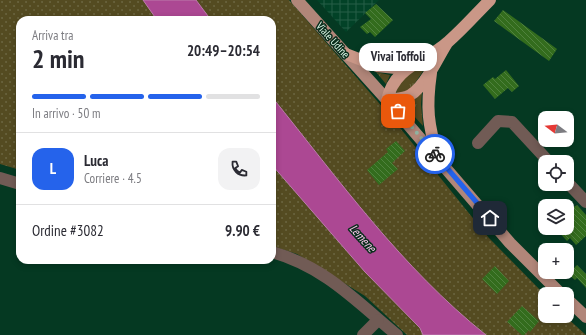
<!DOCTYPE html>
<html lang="it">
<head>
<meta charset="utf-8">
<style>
  body { margin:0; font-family:"PT Sans Narrow",sans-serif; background:#f2f2f3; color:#2b2b33; height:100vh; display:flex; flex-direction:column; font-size:15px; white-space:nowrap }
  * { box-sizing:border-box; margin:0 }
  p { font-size:13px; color:#7c7c81 }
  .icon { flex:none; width:22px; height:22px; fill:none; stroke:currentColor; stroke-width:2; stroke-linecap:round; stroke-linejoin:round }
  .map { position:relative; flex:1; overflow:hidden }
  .details { position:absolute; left:16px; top:16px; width:260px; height:248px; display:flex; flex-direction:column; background:#fff; border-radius:12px; box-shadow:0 2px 6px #0003 }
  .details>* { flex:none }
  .needle { width:26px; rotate:286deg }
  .buttons { position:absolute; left:538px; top:111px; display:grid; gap:8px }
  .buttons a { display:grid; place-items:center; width:36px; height:36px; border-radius:8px; background:#fff; box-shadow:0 2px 6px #0003; font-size:20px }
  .pin { position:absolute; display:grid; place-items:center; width:34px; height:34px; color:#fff; margin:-17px; border-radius:8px; box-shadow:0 2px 6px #0006 }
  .courier { position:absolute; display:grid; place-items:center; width:40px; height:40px; margin:-20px; border:3px solid #2563eb; border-radius:50%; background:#fff; color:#222; box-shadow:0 1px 5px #0007 }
  .bubble { position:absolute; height:28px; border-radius:12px; background:#fff; box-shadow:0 2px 6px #0003; font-size:13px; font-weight:700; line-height:28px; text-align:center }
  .overview em { font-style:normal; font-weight:700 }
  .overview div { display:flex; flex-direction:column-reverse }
  .overview { display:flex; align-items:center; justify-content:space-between; height:68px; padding:0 16px }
  h1 { font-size:26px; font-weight:700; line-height:30px }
  .bar { display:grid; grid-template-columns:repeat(4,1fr); gap:6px 4px; align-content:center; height:48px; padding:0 16px }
  .bar i { height:5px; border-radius:3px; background:#e1e1e2 }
  .bar .active { background:#2563eb }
  .bar p { grid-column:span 4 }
  .line { display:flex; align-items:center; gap:10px; padding:0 16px; border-top:1px solid #e1e1e2 }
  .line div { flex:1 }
  .round { display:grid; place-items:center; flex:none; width:42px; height:42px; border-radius:12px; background:#f2f2f3 }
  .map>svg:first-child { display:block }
</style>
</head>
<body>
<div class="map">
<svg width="586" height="335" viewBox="0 0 586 335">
  <defs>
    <pattern id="industrial-grid" width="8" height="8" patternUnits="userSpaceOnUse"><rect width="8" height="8" fill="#024227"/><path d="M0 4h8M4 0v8" fill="none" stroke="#265e46"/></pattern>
    <pattern id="grass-tufts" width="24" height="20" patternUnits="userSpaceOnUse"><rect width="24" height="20" fill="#544b21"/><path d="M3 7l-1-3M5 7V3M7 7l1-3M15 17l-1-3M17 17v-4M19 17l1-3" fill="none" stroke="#6c6641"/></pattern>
    <pattern id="park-dots" width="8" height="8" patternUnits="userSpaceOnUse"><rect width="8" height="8" fill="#544b21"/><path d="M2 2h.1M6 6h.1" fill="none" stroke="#6c6641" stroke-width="1.8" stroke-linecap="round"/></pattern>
    <pattern id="building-back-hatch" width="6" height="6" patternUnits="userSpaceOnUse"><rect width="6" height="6" fill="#336c1d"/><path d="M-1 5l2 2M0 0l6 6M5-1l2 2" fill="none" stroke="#50823e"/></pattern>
  </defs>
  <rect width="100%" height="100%" fill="#053922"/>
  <!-- industrial -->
  <polygon fill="url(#industrial-grid)" points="317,0 379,0 346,32"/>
  <!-- grass -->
  <g fill="url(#grass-tufts)">
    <path d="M424,66L425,68L411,89L396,95C397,79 411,72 424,66Z"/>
    <polygon points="376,72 390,75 386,84"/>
    <polygon points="422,92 421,104 423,126 404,105 413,101"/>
  </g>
  <!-- park -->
  <polygon fill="url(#park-dots)" points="0,0 289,0 392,118 489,238 545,295 545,316 565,316 586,335 407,335 365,296 297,254 272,246 272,20 20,20 20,170 0,164"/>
  <!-- water -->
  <g fill="#ac4893" stroke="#bb7cac">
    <polygon points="143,0 196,0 211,20 157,20"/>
    <path d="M272,97C339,180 402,268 486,335H423L420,328L365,272L272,165Z"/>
  </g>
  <!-- building -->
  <g fill="url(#building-back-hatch)">
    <polygon points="376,4 393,20 375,37 370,32 367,34 360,27 371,19 365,13"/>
    <polygon points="503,10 557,49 549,61 494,21"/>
    <polygon points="506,70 519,86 512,92 508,88 495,99 483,85 493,77 495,79"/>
    <polygon points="396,141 405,151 392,163 398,169 379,185 367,170 388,152 386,149"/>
    <polygon points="567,202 572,208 577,205 586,215 586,236 576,245 570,238 567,241 555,228 567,228"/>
    <polygon points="577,265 586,274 586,288 577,278 575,280 568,274"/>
    <polygon points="495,266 509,281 497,294 482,279"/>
    <polygon points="522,306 539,321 530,332 529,330 524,335 522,335 507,322"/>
  </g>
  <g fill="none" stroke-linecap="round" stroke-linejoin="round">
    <!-- minor -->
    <g stroke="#715b55" stroke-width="12">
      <polyline points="478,143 498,121 512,122 549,162"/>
      <polyline points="0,178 20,184"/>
      <polyline points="567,182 586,202"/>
      <path d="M272,252C325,267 356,301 397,335"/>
      <polyline points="363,335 378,320"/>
    </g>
    <!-- major -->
    <g stroke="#b18679" stroke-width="12">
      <polyline points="297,0 387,100 510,243 561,294"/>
      <polyline points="567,299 586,317"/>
    </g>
    <!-- highway -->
    <g stroke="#ca9787" stroke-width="12">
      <path d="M447,43C438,57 423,92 406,97C400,99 393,99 387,100C395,65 425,63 448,42C463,29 476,14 490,0"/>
      <polyline points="346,54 377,66 405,69"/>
      <path d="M431,73C426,108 428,124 438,158"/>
    </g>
  </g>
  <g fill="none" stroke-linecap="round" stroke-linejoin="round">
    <!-- done -->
    <polyline stroke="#91b4a2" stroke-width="4" stroke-dasharray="0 7.2" points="398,111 435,154"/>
    <!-- route -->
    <polyline stroke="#2563eb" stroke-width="5" points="435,154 490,218"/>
  </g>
  <g text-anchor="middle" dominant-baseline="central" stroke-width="3" stroke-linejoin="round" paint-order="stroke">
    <!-- street labels -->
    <g font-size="11" fill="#ddf6e7" stroke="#082d1b">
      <text transform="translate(333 40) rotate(48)">Viale Udine</text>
    </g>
    <!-- water labels -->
    <g font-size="12" font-style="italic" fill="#fdc8ec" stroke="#082d1b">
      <text transform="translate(363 238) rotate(48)">Lemene</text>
    </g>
  </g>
</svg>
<div class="buttons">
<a><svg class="needle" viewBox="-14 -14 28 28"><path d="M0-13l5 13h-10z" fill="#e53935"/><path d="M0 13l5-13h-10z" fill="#7c7c81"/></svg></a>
<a><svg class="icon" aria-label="locate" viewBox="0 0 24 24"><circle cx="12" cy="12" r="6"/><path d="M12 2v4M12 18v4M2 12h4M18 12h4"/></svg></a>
<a><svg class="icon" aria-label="layers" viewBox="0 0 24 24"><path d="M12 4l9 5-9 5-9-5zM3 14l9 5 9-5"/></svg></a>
<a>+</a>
<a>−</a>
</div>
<div class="pin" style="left:398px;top:111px;background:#ea580c"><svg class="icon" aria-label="bag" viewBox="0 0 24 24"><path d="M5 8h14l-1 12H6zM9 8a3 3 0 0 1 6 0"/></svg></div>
<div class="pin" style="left:490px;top:218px;background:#1f2937"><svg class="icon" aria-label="home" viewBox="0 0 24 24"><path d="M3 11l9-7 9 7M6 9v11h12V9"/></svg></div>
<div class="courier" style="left:435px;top:154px"><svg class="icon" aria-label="bike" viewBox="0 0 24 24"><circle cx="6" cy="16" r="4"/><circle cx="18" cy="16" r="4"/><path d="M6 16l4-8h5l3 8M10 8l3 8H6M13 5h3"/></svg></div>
<div class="bubble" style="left:359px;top:43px;width:78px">Vivai Toffoli</div>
<section class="details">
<div class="overview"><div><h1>2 min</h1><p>Arriva tra</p></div><em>20:49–20:54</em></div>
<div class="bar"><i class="active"></i><i class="active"></i><i class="active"></i><i></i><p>In arrivo · 50 m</p></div>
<div class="line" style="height:72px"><b class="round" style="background:#2563eb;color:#fff">L</b><div><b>Luca</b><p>Corriere · 4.5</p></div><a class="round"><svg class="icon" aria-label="phone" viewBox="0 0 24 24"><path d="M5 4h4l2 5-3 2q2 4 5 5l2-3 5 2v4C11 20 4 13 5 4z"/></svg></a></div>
<div class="line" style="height:52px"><div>Ordine #3082</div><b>9.90 €</b></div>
</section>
</div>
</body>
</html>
